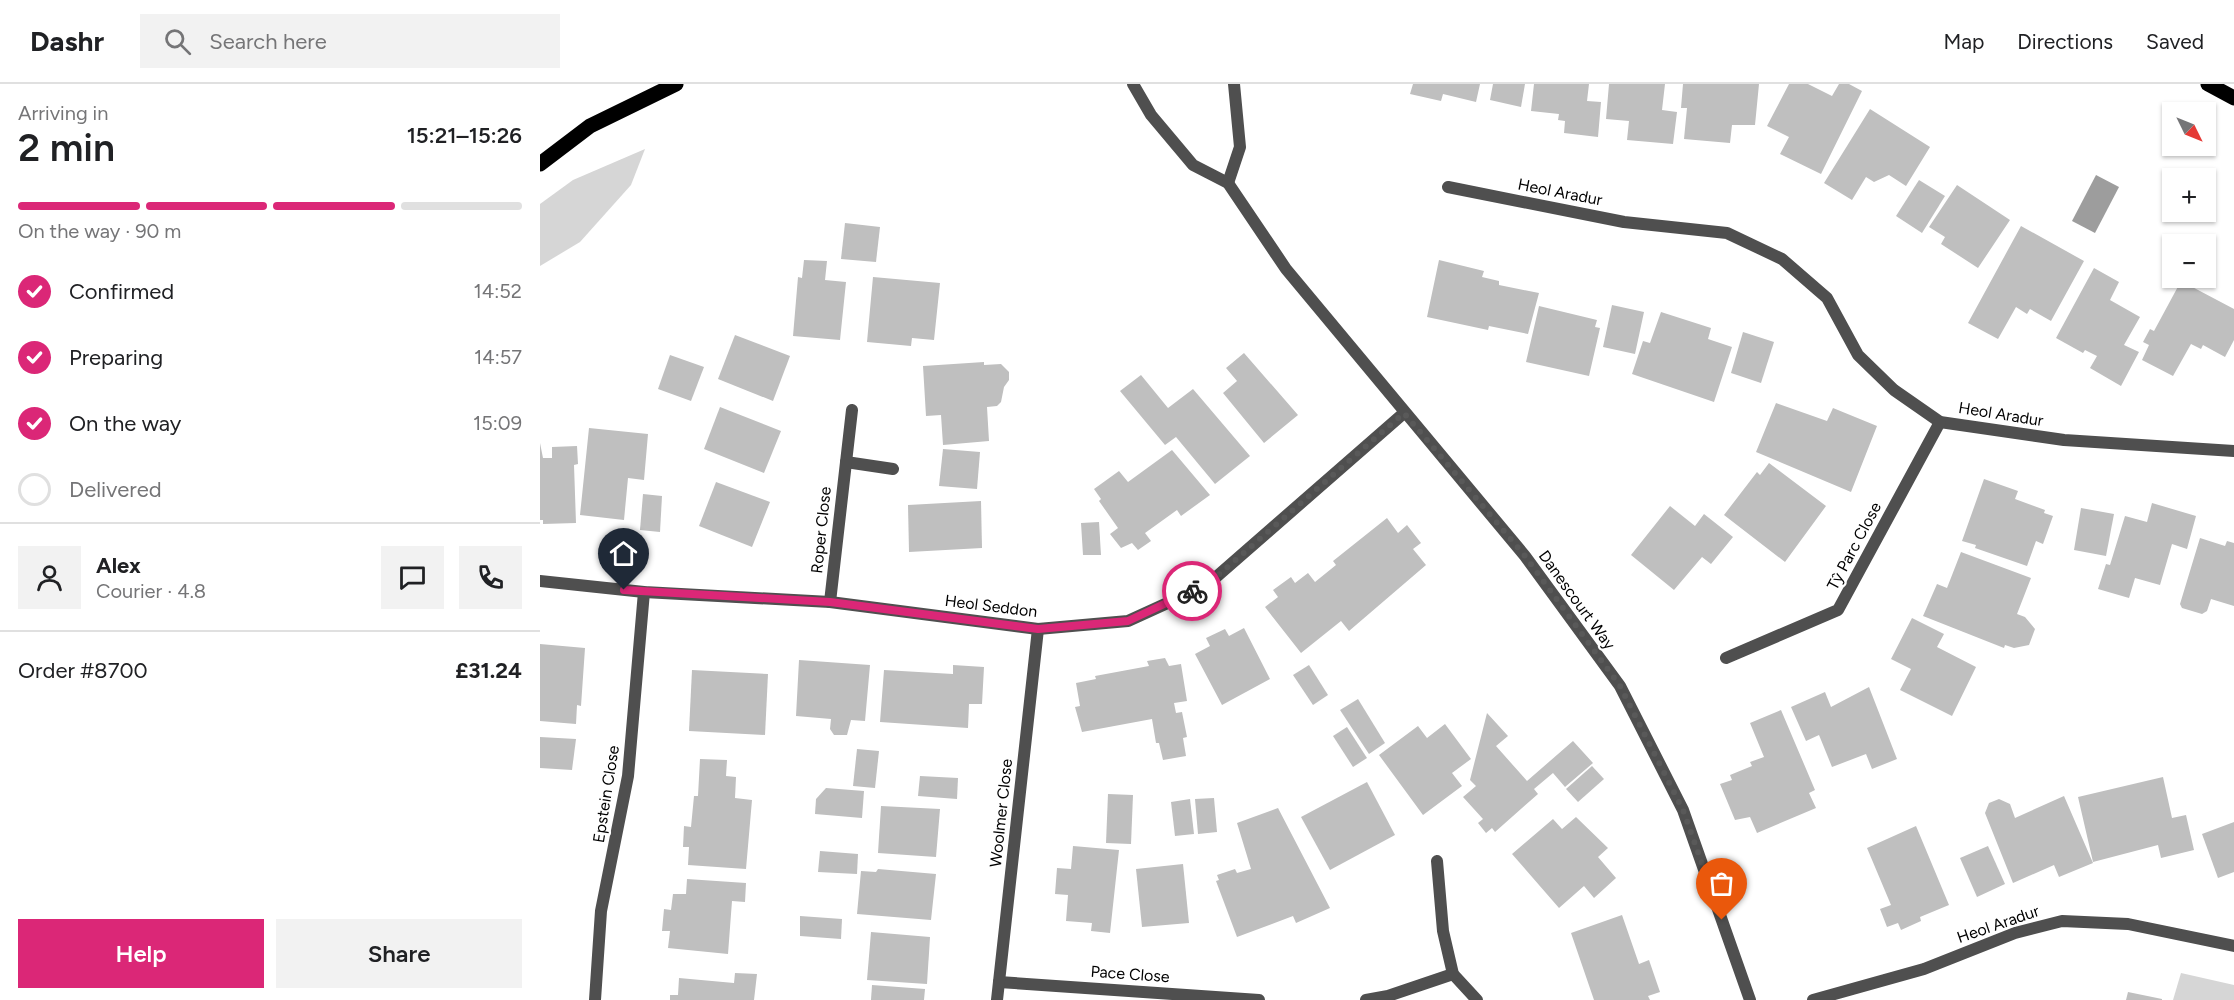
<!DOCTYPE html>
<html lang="en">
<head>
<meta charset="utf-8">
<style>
  body { margin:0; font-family:Figtree,sans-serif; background:#f2f2f2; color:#202124; height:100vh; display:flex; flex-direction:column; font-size:22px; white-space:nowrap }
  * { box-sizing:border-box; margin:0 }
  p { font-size:20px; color:#757577 }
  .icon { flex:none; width:33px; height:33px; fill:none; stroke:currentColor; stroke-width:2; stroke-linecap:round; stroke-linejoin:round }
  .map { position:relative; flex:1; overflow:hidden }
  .panel { display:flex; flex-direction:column; background:#fff; width:540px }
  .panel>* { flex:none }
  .needle { width:39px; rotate:133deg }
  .fabs { position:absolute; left:1622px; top:18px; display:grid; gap:12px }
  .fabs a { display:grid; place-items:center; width:54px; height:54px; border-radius:0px; background:#fff; box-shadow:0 2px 4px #0004; font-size:30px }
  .pin { position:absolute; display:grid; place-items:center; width:51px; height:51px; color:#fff; margin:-62px -26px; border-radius:50% 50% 50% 0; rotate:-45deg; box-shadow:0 0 6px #0007 }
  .pin .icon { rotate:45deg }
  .courier { position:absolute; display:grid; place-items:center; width:60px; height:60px; margin:-30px; border:4px solid #db2777; border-radius:50%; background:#fff; color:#222; box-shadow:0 2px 8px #0007 }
  .summary em { font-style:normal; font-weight:600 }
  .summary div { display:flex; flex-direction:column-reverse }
  .summary { display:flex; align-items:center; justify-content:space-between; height:102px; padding:0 18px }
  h1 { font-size:39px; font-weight:600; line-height:45px }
  .bar { display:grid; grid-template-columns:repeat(4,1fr); gap:9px 6px; align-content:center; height:72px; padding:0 18px }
  .bar i { height:8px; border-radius:4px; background:#e0e0e0 }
  .bar .on { background:#db2777 }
  .bar p { grid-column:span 4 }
  .line { display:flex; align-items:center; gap:15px; padding:0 18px; border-top:2px solid #e0e0e0 }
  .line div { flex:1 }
  .round { display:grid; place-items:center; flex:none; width:63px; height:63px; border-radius:0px; background:#f2f2f2 }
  ol { padding:0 18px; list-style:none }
  li { display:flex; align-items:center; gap:18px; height:66px }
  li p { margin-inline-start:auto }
  li .icon { padding:6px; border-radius:50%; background:#db2777; color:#fff; stroke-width:4 }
  li:last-child { color:#757577 }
  li i { width:33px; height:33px; border:3px solid #e0e0e0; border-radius:50% }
  .primary-button { display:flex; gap:12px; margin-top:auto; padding:12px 18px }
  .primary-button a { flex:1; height:69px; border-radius:0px; background:#db2777; color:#fff; font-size:24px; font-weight:600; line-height:69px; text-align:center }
  .primary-button a+a { background:#f2f2f2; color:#202124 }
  header { display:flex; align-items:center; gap:36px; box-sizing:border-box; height:84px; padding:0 30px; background:#fff; border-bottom:2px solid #e0e0e0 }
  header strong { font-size:28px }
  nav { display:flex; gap:33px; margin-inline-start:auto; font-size:21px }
  .search { width:420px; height:54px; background:#f2f2f2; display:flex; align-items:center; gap:15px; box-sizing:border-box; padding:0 21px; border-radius:0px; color:#757577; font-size:22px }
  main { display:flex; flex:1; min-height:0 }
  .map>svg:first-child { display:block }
</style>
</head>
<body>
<header>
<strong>Dashr</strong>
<div class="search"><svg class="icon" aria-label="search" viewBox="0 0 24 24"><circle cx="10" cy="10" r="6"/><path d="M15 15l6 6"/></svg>Search here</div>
<nav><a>Map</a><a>Directions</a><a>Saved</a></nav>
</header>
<main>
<section class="panel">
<div class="summary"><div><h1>2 min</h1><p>Arriving in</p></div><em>15:21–15:26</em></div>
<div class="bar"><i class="on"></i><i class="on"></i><i class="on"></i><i></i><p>On the way · 90 m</p></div>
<ol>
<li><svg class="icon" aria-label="check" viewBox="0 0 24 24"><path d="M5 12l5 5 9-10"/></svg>Confirmed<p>14:52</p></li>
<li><svg class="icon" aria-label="check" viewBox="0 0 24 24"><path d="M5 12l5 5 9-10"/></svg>Preparing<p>14:57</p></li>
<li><svg class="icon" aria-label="check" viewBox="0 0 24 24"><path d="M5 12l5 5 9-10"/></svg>On the way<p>15:09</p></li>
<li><i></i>Delivered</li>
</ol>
<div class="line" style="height:108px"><a class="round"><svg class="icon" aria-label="person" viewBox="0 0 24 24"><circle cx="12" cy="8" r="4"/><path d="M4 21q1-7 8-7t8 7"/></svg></a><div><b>Alex</b><p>Courier · 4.8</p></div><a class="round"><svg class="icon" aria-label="chat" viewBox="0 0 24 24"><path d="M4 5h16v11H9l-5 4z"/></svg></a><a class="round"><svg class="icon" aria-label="phone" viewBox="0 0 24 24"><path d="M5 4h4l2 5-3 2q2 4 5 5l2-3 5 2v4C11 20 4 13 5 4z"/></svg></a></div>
<div class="line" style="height:78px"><div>Order #8700</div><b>£31.24</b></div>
<div class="primary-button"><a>Help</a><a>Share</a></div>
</section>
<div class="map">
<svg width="1694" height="916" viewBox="0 0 1694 916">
  <rect width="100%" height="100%" fill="#fff"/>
  <!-- green -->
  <g fill="#d6d6d6">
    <polygon points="105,65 91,101 40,158 0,182 0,120 33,96"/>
    <polygon points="1641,889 1694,901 1694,916 1633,916"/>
  </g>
  <!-- water -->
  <polygon fill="#9d9d9d" points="1556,91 1579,103 1555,149 1532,137"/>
  <!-- building -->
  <g fill="#bfbfbf">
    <polygon points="873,0 940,0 936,18 903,10 901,17 870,10"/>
    <polygon points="953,0 985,0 981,23 950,16"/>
    <polygon points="994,0 1049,0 1047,17 1061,18 1058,53 1024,49 1025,37 1018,36 1019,30 991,27"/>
    <polygon points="1069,0 1125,0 1122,26 1137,28 1133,60 1087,56 1089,37 1066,35"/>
    <polygon points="1143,0 1219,0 1215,41 1192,41 1190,59 1144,55 1147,24 1141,24"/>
    <polygon points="1249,0 1268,0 1292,12 1299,0 1309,0 1322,7 1281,90 1240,70 1249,53 1227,42"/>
    <polygon points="1330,25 1390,63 1366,102 1349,91 1334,98 1326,93 1312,116 1284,99"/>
    <polygon points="1379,96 1405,112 1382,149 1356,132"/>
    <polygon points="1417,101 1470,136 1438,184 1401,160 1405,153 1389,143"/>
    <polygon points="305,139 340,143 336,178 301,175"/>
    <polygon points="1481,142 1544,177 1511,237 1490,225 1487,230 1476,223 1458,255 1428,239"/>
    <polygon points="264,176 287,177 285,196 306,198 300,256 253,252 258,193 262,194"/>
    <polygon points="899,176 944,187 942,193 959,197 959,201 999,209 988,250 949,242 948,246 887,233"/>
    <polygon points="1554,184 1579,198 1570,216 1600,233 1584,261 1599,268 1581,302 1550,284 1557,272 1545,266 1543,269 1516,254"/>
    <polygon points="333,193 400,199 394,256 372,254 371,262 327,258"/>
    <polygon points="1641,197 1694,225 1694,256 1685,273 1663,261 1661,265 1651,260 1633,292 1602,276 1609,261 1603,258 1610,245 1614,247"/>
    <polygon points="1072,221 1104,228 1095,270 1063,263"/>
    <polygon points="999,222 1057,236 1055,243 1060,244 1049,292 986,278"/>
    <polygon points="1121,228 1171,244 1168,255 1192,263 1174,318 1092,290 1103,257 1110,259"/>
    <polygon points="1203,248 1234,258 1221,299 1191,289"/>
    <polygon points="195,251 250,272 233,317 178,295"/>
    <polygon points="704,269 758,331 724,359 683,309 697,297 686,284"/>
    <polygon points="130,271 164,283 151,317 118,305"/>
    <polygon points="444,278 444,281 461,280 469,288 469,296 464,303 461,318 457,322 447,323 449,357 403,361 401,331 386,332 383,282"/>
    <polygon points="601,291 628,324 653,305 710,372 675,400 636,353 625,361 580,307"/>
    <polygon points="1236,319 1287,337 1293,324 1337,342 1311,408 1216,368"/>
    <polygon points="180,323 241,347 224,389 164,365"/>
    <polygon points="49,344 108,350 104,396 88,394 84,436 40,431"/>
    <polygon points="0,359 3,374 12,374 12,363 37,362 38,380 34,381 36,439 3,440 3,436 0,436"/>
    <polygon points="403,365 440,368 437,405 399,402"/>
    <polygon points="632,366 670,411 641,432 637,426 605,449 611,457 598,466 592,459 581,464 570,450 578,444 559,417 561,415 554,405 579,387 588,398"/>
    <polygon points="1229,379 1286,422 1245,478 1184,431 1217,388 1220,391"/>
    <polygon points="1444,395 1478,407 1475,415 1505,426 1504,429 1513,432 1503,460 1496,457 1487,482 1435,464 1436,461 1422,457"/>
    <polygon points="176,398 230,418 212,463 159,442"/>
    <polygon points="103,410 122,412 120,448 100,446"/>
    <polygon points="441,417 442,464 369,468 368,421"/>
    <polygon points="1612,419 1656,432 1647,465 1632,460 1620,501 1595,494 1589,514 1558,505 1566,480 1570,481 1585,432 1607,438"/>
    <polygon points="1130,422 1155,442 1164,430 1193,453 1171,480 1162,473 1134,506 1091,471"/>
    <polygon points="1541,424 1574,430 1566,472 1534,466"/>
    <polygon points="847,434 858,449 867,441 881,459 873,465 886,481 809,547 801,537 761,569 725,523 738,513 733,506 751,493 755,499 768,489 775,498 796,481 793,477"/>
    <polygon points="559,438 561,471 543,471 541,439"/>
    <polygon points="1660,454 1685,462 1687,457 1694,459 1694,522 1671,515 1667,527 1662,530 1642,524 1640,520"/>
    <polygon points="1421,468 1491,494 1477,530 1485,533 1495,545 1489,561 1474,564 1465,561 1464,564 1383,532 1397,500 1407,504"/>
    <polygon points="1372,534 1404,550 1397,563 1436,583 1412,632 1360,606 1371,585 1351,575"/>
    <polygon points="704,544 730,595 682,621 655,570 670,562 666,554 685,545 689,552"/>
    <polygon points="0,560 45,564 41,622 37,621 36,640 0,637"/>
    <polygon points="625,574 629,582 641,580 647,617 634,619 636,629 642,628 647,653 643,654 646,672 623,676 619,659 616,659 612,635 542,648 535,623 540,622 536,599 556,595 555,592 609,582 607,577"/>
    <polygon points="259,576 330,581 325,637 311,636 307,651 294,651 290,645 291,635 256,632"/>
    <polygon points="413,581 444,583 442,620 429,620 428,644 340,638 344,586 413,590"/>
    <polygon points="769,581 788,611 773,621 753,591"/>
    <polygon points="152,586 228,590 225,651 149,647"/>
    <polygon points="1329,603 1357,675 1332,685 1326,670 1292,683 1279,651 1266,657 1251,623 1285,608 1291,623"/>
    <polygon points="818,615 845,659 829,670 800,626"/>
    <polygon points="1241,626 1275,706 1269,709 1276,724 1217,749 1210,733 1195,736 1180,700 1192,696 1190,691 1212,682 1210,678 1224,673 1210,639"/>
    <polygon points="947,629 968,652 956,662 987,697 1033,657 1053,679 1025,703 1013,689 994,705 998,710 955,748 952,744 946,749 938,739 943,735 923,713 936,702 930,696"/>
    <polygon points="905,640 931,675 912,689 922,702 883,731 839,671 878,642 887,654"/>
    <polygon points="807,643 827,674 813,683 793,652"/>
    <polygon points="0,653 36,655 32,686 0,684"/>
    <polygon points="317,665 339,667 335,704 313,702"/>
    <polygon points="160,675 187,676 186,692 196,693 195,714 212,716 206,785 148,781 149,763 143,763 144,742 151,743 154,712 158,712"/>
    <polygon points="1052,682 1064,695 1038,718 1026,705"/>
    <polygon points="380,692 418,694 417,715 378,712"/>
    <polygon points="1623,693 1632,734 1646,731 1654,766 1621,774 1618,761 1553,778 1538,713"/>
    <polygon points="827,698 855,751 790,786 761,733"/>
    <polygon points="286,704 324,707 322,734 275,730 276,715"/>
    <polygon points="568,710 593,711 591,760 566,759"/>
    <polygon points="1524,712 1553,779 1519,793 1514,781 1473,799 1445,729 1449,719 1459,715 1470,720 1475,734"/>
    <polygon points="674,714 677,748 658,750 655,715"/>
    <polygon points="650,715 654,750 635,752 631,718"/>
    <polygon points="341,722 400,725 396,773 338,769"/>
    <polygon points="738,724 790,824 756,839 753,832 697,853 676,797 679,796 677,791 695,785 697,789 711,785 697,739"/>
    <polygon points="1036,733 1068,764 1058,773 1076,794 1054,814 1044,802 1019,824 972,770 1013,735 1022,745"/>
    <polygon points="1694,738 1694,788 1678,794 1662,750"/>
    <polygon points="1376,742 1409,821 1380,833 1381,837 1361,846 1358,839 1347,843 1340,825 1351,821 1327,764"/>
    <polygon points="533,762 579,766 570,849 551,847 552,839 526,837 528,811 515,810 517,784 531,785"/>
    <polygon points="1448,762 1465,800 1437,813 1420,774"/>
    <polygon points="280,767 318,770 317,790 278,788"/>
    <polygon points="643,780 649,839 602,843 596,785"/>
    <polygon points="338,785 396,790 391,836 317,830 321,787 336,788"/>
    <polygon points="147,795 206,799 205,818 192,817 188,870 128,864 130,847 122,847 124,825 131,826 133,810 146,810"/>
    <polygon points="1082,831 1099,880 1109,876 1120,908 1108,912 1110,916 1054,916 1031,849"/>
    <polygon points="260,832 302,835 301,855 260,852"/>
    <polygon points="331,848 390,853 387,900 327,896"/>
    <polygon points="195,889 217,890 214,916 130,916 130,911 138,911 139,894 194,899"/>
    <polygon points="332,901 385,905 384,916 331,916"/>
    <polygon points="1588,908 1622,915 1622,916 1586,916"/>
  </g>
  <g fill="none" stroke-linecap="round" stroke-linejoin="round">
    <!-- minor -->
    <g stroke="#4f4f4f" stroke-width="12">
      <polyline points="593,0 611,31 653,81 688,99 746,185 985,472 1080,602 1143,726 1210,916"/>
      <polyline points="688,99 700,63 694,0"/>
      <polyline points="908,103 1084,138 1187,149 1242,175 1287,214 1318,271 1354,306 1400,338 1524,356 1694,367"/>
      <polyline points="306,378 353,385"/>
      <polyline points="0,497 104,508 290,518 498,545 588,537 667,501 864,329"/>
      <polyline points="290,518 312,326"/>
      <polyline points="1186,574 1298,526 1400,338"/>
      <polyline points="897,777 903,847 913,890 937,916"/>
      <polyline points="459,898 719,916"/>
      <polyline points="55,916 61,827 88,692 104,508"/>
      <polyline points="457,916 498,545"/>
      <polyline points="826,916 848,912 913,890"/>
      <polyline points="1273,916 1384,885 1475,849 1522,837 1588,840 1694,862"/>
    </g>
    <!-- primary -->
    <g stroke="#000" stroke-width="15">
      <polyline points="1668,0 1694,14"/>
      <polyline points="0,80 50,42 136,0"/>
    </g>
  </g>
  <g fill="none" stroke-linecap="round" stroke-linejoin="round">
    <!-- done -->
    <polyline stroke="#595959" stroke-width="6" stroke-dasharray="0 10.8" points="652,507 667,501 864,329 985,472 1080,602 1143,726 1182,836"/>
    <!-- route -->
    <polyline stroke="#db2777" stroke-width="8" points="84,506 290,518 498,545 588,537 652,507"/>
  </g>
  <g text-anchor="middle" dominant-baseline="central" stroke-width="4.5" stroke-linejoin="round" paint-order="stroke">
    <!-- street labels -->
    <g font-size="16" fill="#000" stroke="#fff">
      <text transform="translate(1020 108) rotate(11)">Heol Aradur</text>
      <text transform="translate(1461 330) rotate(9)">Heol Aradur</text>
      <text transform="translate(281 446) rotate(-84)">Roper Close</text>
      <text transform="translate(1314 462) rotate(-62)">Tŷ Parc Close</text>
      <text transform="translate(1037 516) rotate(54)">Danescourt Way</text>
      <text transform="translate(451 522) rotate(7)">Heol Seddon</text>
      <text transform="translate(66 710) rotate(-81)">Epstein Close</text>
      <text transform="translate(461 729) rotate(-84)">Woolmer Close</text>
      <text transform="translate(1458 840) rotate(-19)">Heol Aradur</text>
      <text transform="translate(590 890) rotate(4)">Pace Close</text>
    </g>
  </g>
</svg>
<div class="fabs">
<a><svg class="needle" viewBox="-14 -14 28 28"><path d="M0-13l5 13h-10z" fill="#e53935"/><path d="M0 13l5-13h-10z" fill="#757577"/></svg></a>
<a>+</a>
<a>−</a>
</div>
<div class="pin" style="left:1182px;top:836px;background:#ea580c"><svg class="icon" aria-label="bag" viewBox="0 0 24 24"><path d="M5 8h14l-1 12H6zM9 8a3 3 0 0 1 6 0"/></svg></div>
<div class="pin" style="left:84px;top:506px;background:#1f2937"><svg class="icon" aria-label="home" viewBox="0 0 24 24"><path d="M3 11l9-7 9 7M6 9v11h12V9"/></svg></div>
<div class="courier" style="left:652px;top:507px"><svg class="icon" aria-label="bike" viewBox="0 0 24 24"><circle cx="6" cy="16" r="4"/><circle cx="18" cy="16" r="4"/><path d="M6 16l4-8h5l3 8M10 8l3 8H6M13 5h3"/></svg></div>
</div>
</main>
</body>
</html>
